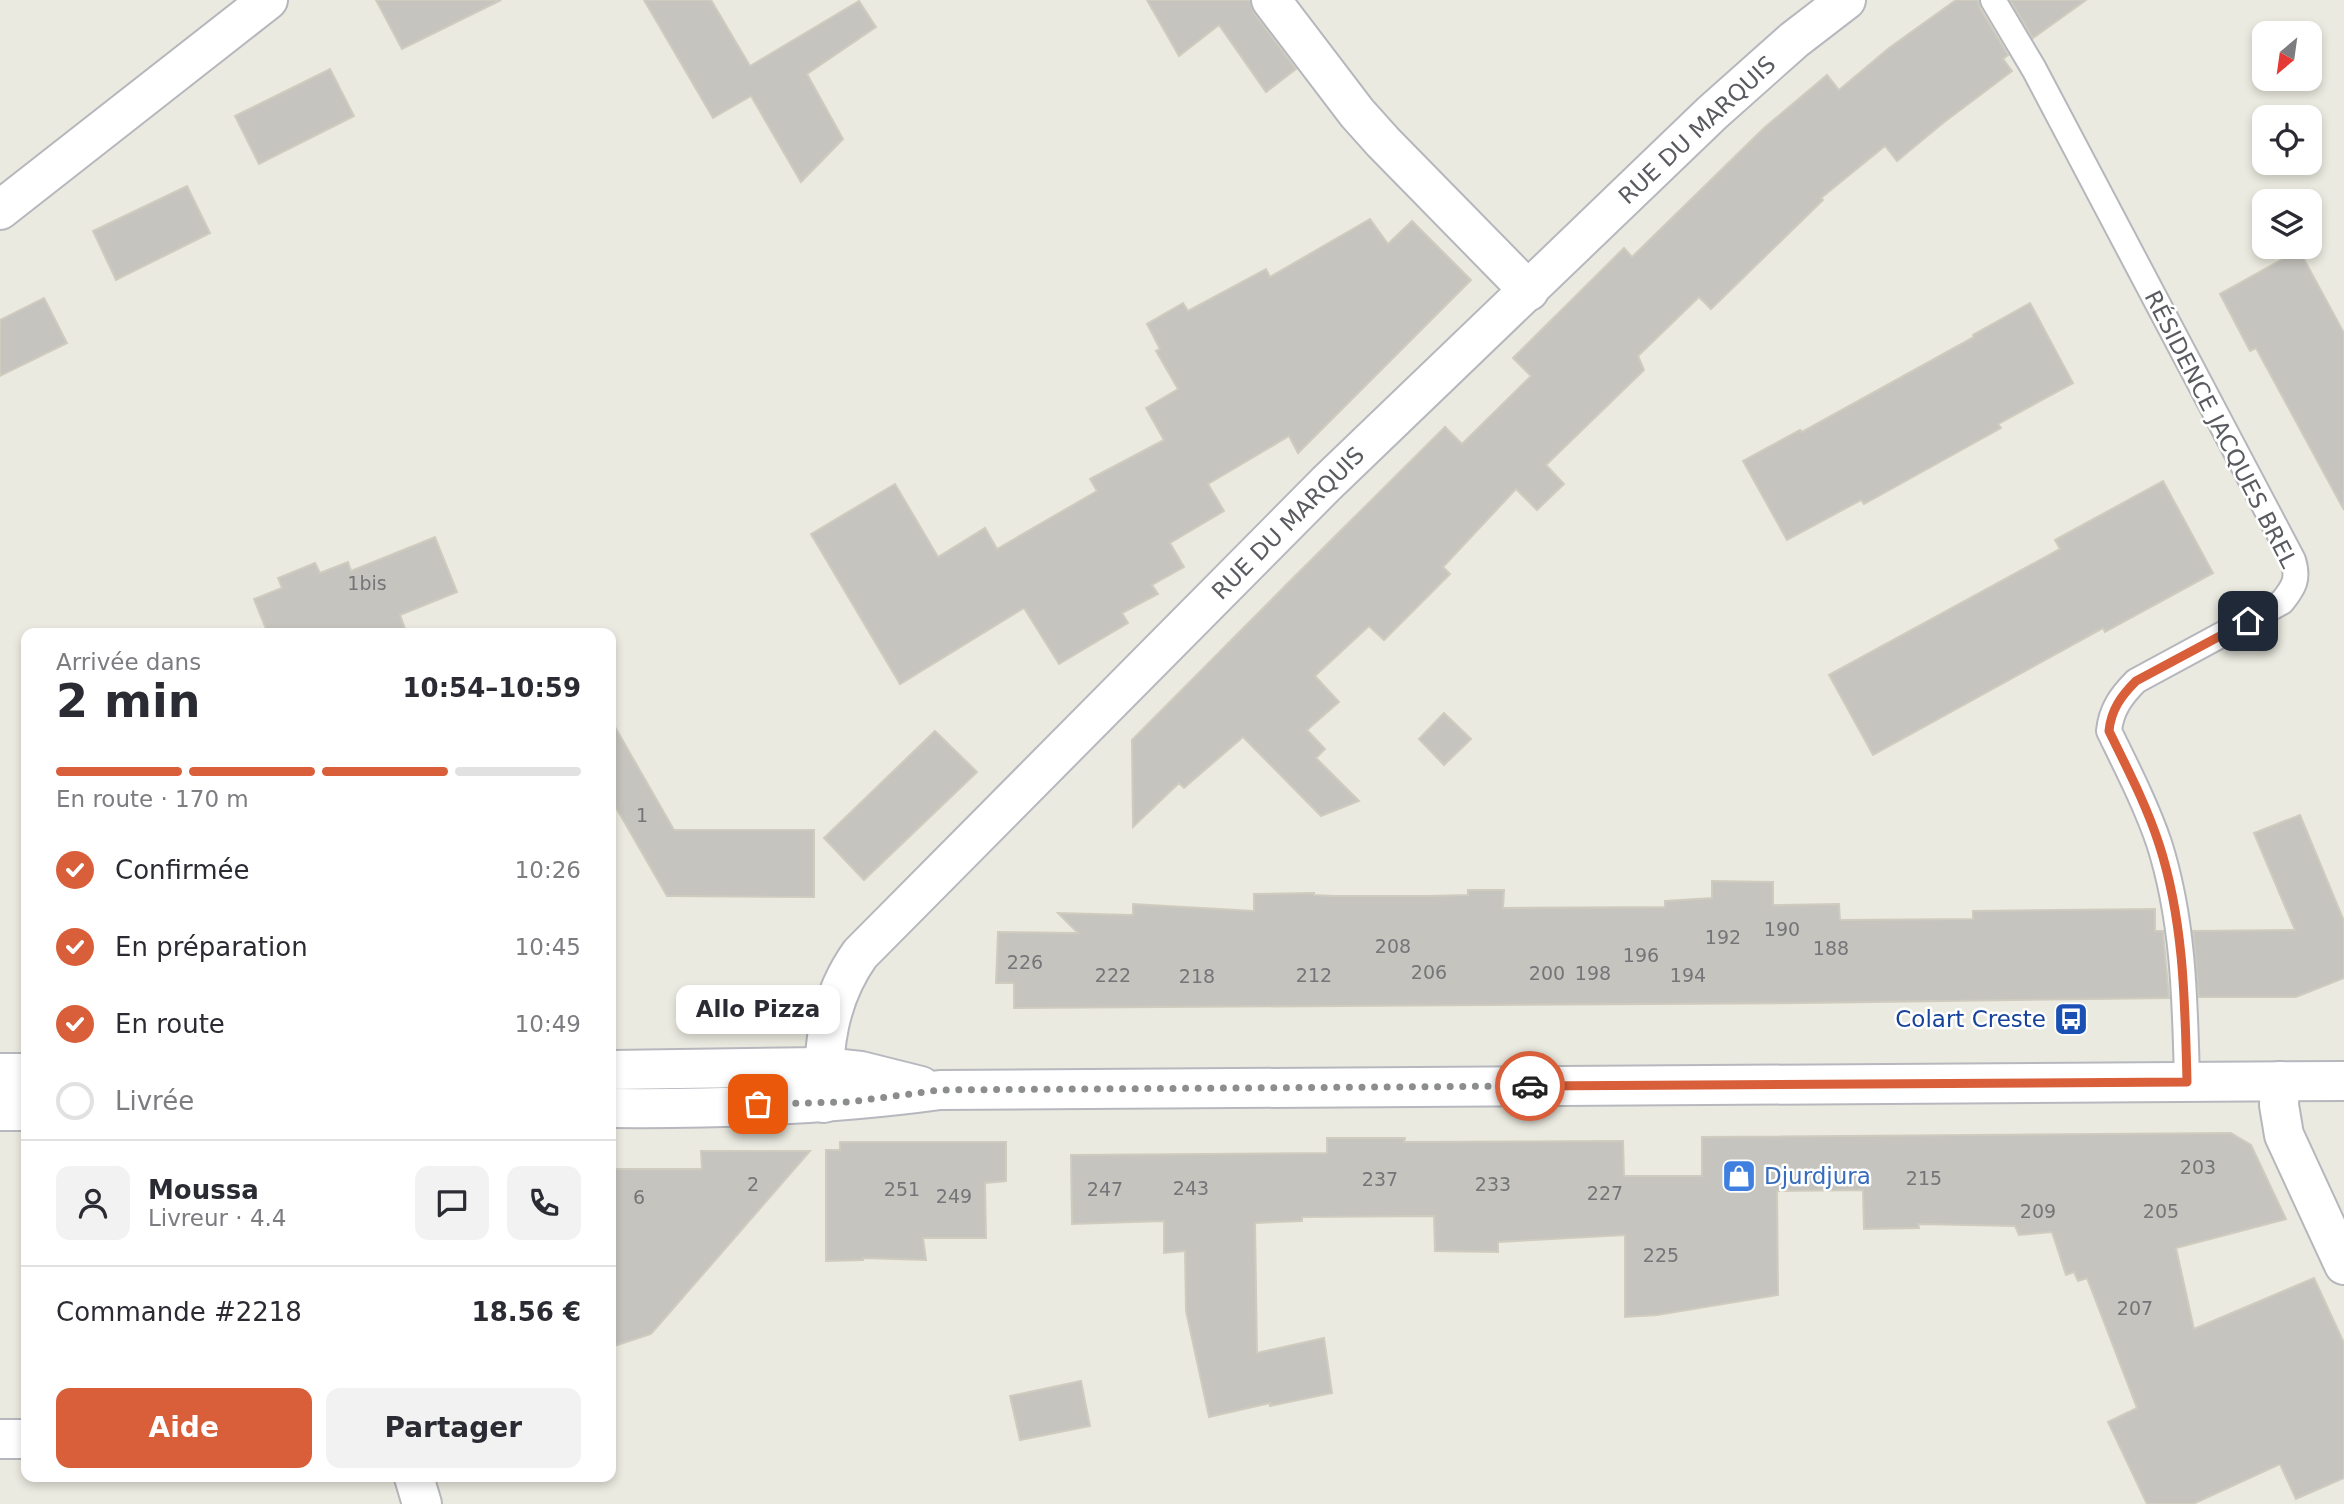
<!DOCTYPE html>
<html lang="fr">
<head>
<meta charset="utf-8">
<style>
  body { margin:0; font-family:"DejaVu Sans",sans-serif; background:#f2f2f3; color:#2b2b33; height:100vh; display:flex; flex-direction:column; font-size:26px; white-space:nowrap }
  * { box-sizing:border-box; margin:0 }
  p { font-size:23px; color:#7c7c81 }
  .icon { flex:none; width:38px; height:38px; fill:none; stroke:currentColor; stroke-width:2; stroke-linecap:round; stroke-linejoin:round }
  .map { position:relative; flex:1; overflow:hidden }
  .drawer { position:absolute; left:21px; top:628px; width:595px; height:854px; display:flex; flex-direction:column; background:#fff; border-radius:14px; box-shadow:0 4px 10px #0003 }
  .drawer>* { flex:none }
  .needle { width:46px; rotate:209deg }
  .tools { position:absolute; left:2252px; top:21px; display:grid; gap:14px }
  .tools a { display:grid; place-items:center; width:70px; height:70px; border-radius:14px; background:#fff; box-shadow:0 4px 10px #0003; font-size:35px }
  .pin { position:absolute; display:grid; place-items:center; width:60px; height:60px; color:#fff; margin:-30px; border-radius:14px; box-shadow:0 4px 10px #0006 }
  .courier { position:absolute; display:grid; place-items:center; width:70px; height:70px; margin:-35px; border:5px solid #d85f39; border-radius:50%; background:#fff; color:#222; box-shadow:0 2px 9px #0007 }
  .bubble { position:absolute; height:49px; border-radius:14px; background:#fff; box-shadow:0 4px 10px #0003; font-size:23px; font-weight:700; line-height:49px; text-align:center }
  .head em { font-style:normal; font-weight:700 }
  .head div { display:flex; flex-direction:column-reverse }
  .head { display:flex; align-items:center; justify-content:space-between; height:119px; padding:0 35px }
  h1 { font-size:46px; font-weight:700; line-height:52px }
  .bar { display:grid; grid-template-columns:repeat(4,1fr); gap:10px 7px; align-content:center; height:84px; padding:0 35px }
  .bar i { height:9px; border-radius:5px; background:#e1e1e2 }
  .bar .current { background:#d85f39 }
  .bar p { grid-column:span 4 }
  .line { display:flex; align-items:center; gap:18px; padding:0 35px; border-top:2px solid #e1e1e2 }
  .line div { flex:1 }
  .round { display:grid; place-items:center; flex:none; width:74px; height:74px; border-radius:14px; background:#f2f2f3 }
  ol { padding:0 35px; list-style:none }
  li { display:flex; align-items:center; gap:21px; height:77px }
  li p { margin-inline-start:auto }
  li .icon { padding:7px; border-radius:50%; background:#d85f39; color:#fff; stroke-width:4 }
  li:last-child { color:#7c7c81 }
  li i { width:38px; height:38px; border:4px solid #e1e1e2; border-radius:50% }
  .primary-button { display:flex; gap:14px; margin-top:auto; padding:14px 35px }
  .primary-button a { flex:1; height:80px; border-radius:14px; background:#d85f39; color:#fff; font-size:28px; font-weight:700; line-height:80px; text-align:center }
  .primary-button a+a { background:#f2f2f3; color:#2b2b33 }
  .map>svg:first-child { display:block }
</style>
</head>
<body>
<div class="map">
<svg width="2344" height="1504" viewBox="0 0 2344 1504">
  <rect width="100%" height="100%" fill="#ebeae0"/>
  <!-- building -->
  <g fill="#c6c4be" stroke="#cfccbf" stroke-width="2">
    <polygon points="376,0 501,0 402,49"/>
    <polygon points="644,0 711,0 750,66 859,1 876,27 807,74 843,139 801,182 751,96 713,118"/>
    <polygon points="1147,0 1250,0 1254,13 1296,69 1266,92 1219,25 1179,56"/>
    <polygon points="1956,0 1978,0 1980,8 2008,55 2003,59 2012,71 1943,123 1897,161 1885,146 1821,198 1823,200 1711,309 1699,297 1638,356 1644,370 1546,465 1564,484 1537,510 1516,489 1443,567 1450,574 1384,640 1369,626 1315,676 1339,702 1307,730 1325,749 1316,758 1359,801 1321,816 1243,737 1184,788 1179,783 1133,827 1132,740 1288,583 1445,427 1462,444 1531,376 1513,358 1624,248 1632,257 1764,128 1827,75 1839,90 1889,48"/>
    <polygon points="2010,0 2086,0 2033,38"/>
    <polygon points="330,69 354,116 259,164 235,116"/>
    <polygon points="187,186 210,233 116,280 93,231"/>
    <polygon points="1370,219 1388,244 1412,221 1471,280 1298,453 1289,436 1208,484 1224,511 1170,543 1184,567 1152,585 1158,594 1122,613 1128,623 1059,664 1024,608 900,684 811,534 895,484 938,557 985,528 997,549 1097,491 1090,479 1164,440 1146,408 1178,389 1156,351 1160,349 1147,324 1183,303 1188,311 1266,269 1270,277"/>
    <polygon points="2299,250 2344,333 2344,510 2256,348 2250,351 2220,294"/>
    <polygon points="44,298 67,343 0,376 0,320"/>
    <polygon points="2030,303 2073,383 1998,424 2001,428 1864,504 1861,500 1787,540 1743,461 1800,430 1802,432 1974,337 1973,335"/>
    <polygon points="2163,481 2213,573 2105,632 2103,628 1873,755 1829,675 2060,549 2055,540"/>
    <polygon points="435,537 457,592 400,615 407,634 268,634 254,599 282,588 278,578 315,563 320,573 348,562 351,571"/>
    <polygon points="1444,713 1471,739 1444,765 1419,739"/>
    <polygon points="611,720 674,830 814,830 814,897 667,896 611,799"/>
    <polygon points="935,731 977,772 864,880 824,838"/>
    <polygon points="2300,815 2344,921 2344,978 2296,997 2199,997 2193,931 2295,930 2254,833"/>
    <polygon points="1712,881 1773,882 1773,905 1839,904 1840,920 1973,919 1973,911 2155,909 2155,931 2163,931 2169,998 1803,1003 1014,1008 1014,983 996,983 998,932 1078,933 1058,913 1133,915 1133,904 1254,911 1254,894 1314,893 1314,895 1334,896 1428,896 1468,895 1468,890 1504,890 1503,908 1665,907 1665,901 1712,898"/>
    <polygon points="2231,1133 2251,1145 2286,1219 2176,1248 2194,1329 2314,1278 2344,1343 2344,1478 2296,1499 2280,1464 2193,1504 2147,1504 2108,1422 2137,1408 2087,1278 2078,1281 2074,1272 2066,1275 2052,1232 2019,1235 2015,1226 1918,1224 1919,1228 1864,1229 1863,1190 1777,1191 1778,1295 1657,1315 1625,1317 1625,1235 1498,1242 1498,1252 1435,1251 1434,1216 1302,1217 1302,1221 1255,1223 1257,1353 1324,1338 1332,1393 1270,1406 1270,1403 1209,1417 1186,1311 1185,1251 1164,1253 1164,1221 1072,1224 1071,1155 1327,1153 1327,1138 1405,1138 1404,1142 1623,1141 1624,1176 1702,1176 1702,1137"/>
    <polygon points="840,1142 1006,1142 1006,1181 985,1183 986,1238 923,1238 926,1260 863,1258 863,1260 826,1261 826,1150 840,1150"/>
    <polygon points="701,1151 810,1151 651,1334 611,1347 611,1169 702,1169"/>
    <polygon points="1081,1381 1090,1426 1020,1440 1010,1396"/>
  </g>
  <g fill="none" stroke-linecap="round" stroke-linejoin="round">
    <!-- service casing -->
    <g stroke="#b6b7bc" stroke-width="28">
      <path id="service" d="M1993,0L2034,69L2293,560C2299,579 2294,587 2282,602L2136,681C2121,696 2111,710 2109,731C2127,768 2146,805 2159,843C2184,921 2185,1002 2187,1082"/>
    </g>
    <!-- minor casing -->
    <g stroke="#b6b7bc" stroke-width="42">
      <g id="minor">
        <polyline points="1271,0 1357,113 1383,142 1529,291"/>
        <polyline points="0,210 268,0"/>
        <polyline points="2280,1081 2279,1105 2284,1135 2344,1265"/>
        <polyline points="0,1439 26,1439"/>
        <polyline points="414,1477 422,1504"/>
      </g>
    </g>
    <!-- secondary casing -->
    <g stroke="#b6b8be" stroke-width="42">
      <g id="secondary">
        <polyline points="611,1070 823,1067 861,1071 921,1086"/>
        <polyline points="0,1073 26,1073"/>
        <path d="M824,1103C822,1049 828,999 860,954L1327,483L1712,113L1794,40L1846,0"/>
        <path d="M611,1108C720,1109 831,1105 940,1090L2344,1081"/>
        <polyline points="0,1111 26,1111"/>
      </g>
    </g>
    <!-- service -->
    <use href="#service" stroke="#fff" stroke-width="24"/>
    <!-- minor -->
    <use href="#minor" stroke="#fff" stroke-width="38"/>
    <!-- secondary -->
    <use href="#secondary" stroke="#fff" stroke-width="38"/>
  </g>
  <g fill="none" stroke-linecap="round" stroke-linejoin="round">
    <!-- done -->
    <polyline stroke="#8c8d8d" stroke-width="7" stroke-dasharray="0 12.6" points="758,1104 849,1102 940,1090 1530,1086"/>
    <!-- route -->
    <path stroke="#d85f39" stroke-width="9" d="M1530,1086L2187,1082C2185,1002 2184,921 2159,844C2146,804 2127,768 2109,731C2111,710 2121,696 2136,681L2248,621"/>
  </g>
  <!-- icons -->
  <defs>
    <g id="bus-square" transform="scale(1.75)"><rect x="-9" y="-9" width="18" height="18" rx="4" fill="#1a4fb4" stroke="#fff"/><path d="M-5-6H5V4H4V6H2V4H-2V6H-4V4H-5ZM-3.5-4V0h7V-4ZM-3.5 1.2v1.5H-2V1.2ZM2 1.2v1.5H3.5V1.2Z" fill="#fff"/></g>
    <g id="shop-square" transform="scale(1.75)"><rect x="-9" y="-9" width="18" height="18" rx="4" fill="#3f7fe0" stroke="#fff"/><path d="M-5-2.5h2.3a2.7 3.5 0 0 1 5.4 0H5L5.5 6h-11ZM-1.5-2.5h3a1.5 2.3 0 0 0-3 0Z" fill="#fff"/></g>
  </defs>
  <g fill-rule="evenodd">
    <use href="#bus-square" x="2071" y="1019"/>
    <use href="#shop-square" x="1739" y="1176"/>
  </g>
  <g text-anchor="middle" dominant-baseline="central" stroke-width="5" stroke-linejoin="round" paint-order="stroke">
    <!-- number labels -->
    <g font-size="19" fill="#747578">
      <text x="367" y="583">1bis</text>
      <text x="642" y="815">1</text>
      <text x="1782" y="929">190</text>
      <text x="1723" y="937">192</text>
      <text x="1393" y="946">208</text>
      <text x="1831" y="948">188</text>
      <text x="1641" y="955">196</text>
      <text x="1025" y="962">226</text>
      <text x="1429" y="972">206</text>
      <text x="1547" y="973">200</text>
      <text x="1593" y="973">198</text>
      <text x="1113" y="975">222</text>
      <text x="1314" y="975">212</text>
      <text x="1688" y="975">194</text>
      <text x="1197" y="976">218</text>
      <text x="2198" y="1167">203</text>
      <text x="1924" y="1178">215</text>
      <text x="1380" y="1179">237</text>
      <text x="753" y="1184">2</text>
      <text x="1493" y="1184">233</text>
      <text x="1191" y="1188">243</text>
      <text x="902" y="1189">251</text>
      <text x="1105" y="1189">247</text>
      <text x="1605" y="1193">227</text>
      <text x="954" y="1196">249</text>
      <text x="639" y="1197">6</text>
      <text x="2038" y="1211">209</text>
      <text x="2161" y="1211">205</text>
      <text x="1661" y="1255">225</text>
      <text x="2135" y="1308">207</text>
    </g>
    <!-- street labels -->
    <g font-size="23" fill="#595b60" stroke="#fff">
      <text transform="translate(1697 130) rotate(-43)">RUE DU MARQUIS</text>
      <text transform="translate(2221 429) rotate(63)">RÉSIDENCE JACQUES BREL</text>
      <text transform="translate(1288 523) rotate(-45)">RUE DU MARQUIS</text>
    </g>
    <!-- transit labels -->
    <g font-size="23" fill="#164399" stroke="#fff" text-anchor="end">
      <text x="2046" y="1019">Colart Creste</text>
    </g>
    <!-- shop labels -->
    <g font-size="23" fill="#366cbe" stroke="#fff" text-anchor="start">
      <text x="1764" y="1176">Djurdjura</text>
    </g>
  </g>
</svg>
<div class="tools">
<a><svg class="needle" viewBox="-14 -14 28 28"><path d="M0-13l5 13h-10z" fill="#e53935"/><path d="M0 13l5-13h-10z" fill="#7c7c81"/></svg></a>
<a><svg class="icon" aria-label="locate" viewBox="0 0 24 24"><circle cx="12" cy="12" r="6"/><path d="M12 2v4M12 18v4M2 12h4M18 12h4"/></svg></a>
<a><svg class="icon" aria-label="layers" viewBox="0 0 24 24"><path d="M12 4l9 5-9 5-9-5zM3 14l9 5 9-5"/></svg></a>
</div>
<div class="pin" style="left:758px;top:1104px;background:#ea580c"><svg class="icon" aria-label="bag" viewBox="0 0 24 24"><path d="M5 8h14l-1 12H6zM9 8a3 3 0 0 1 6 0"/></svg></div>
<div class="pin" style="left:2248px;top:621px;background:#1f2937"><svg class="icon" aria-label="home" viewBox="0 0 24 24"><path d="M3 11l9-7 9 7M6 9v11h12V9"/></svg></div>
<div class="courier" style="left:1530px;top:1086px"><svg class="icon" aria-label="car" viewBox="0 0 24 24"><path d="M5 17H2v-5l4-1 3-4h7l3 4 3 1v5h-3M9 17h6M6 11h13"/><circle cx="7" cy="17" r="2"/><circle cx="17" cy="17" r="2"/></svg></div>
<div class="bubble" style="left:676px;top:985px;width:164px">Allo Pizza</div>
<section class="drawer">
<div class="head"><div><h1>2 min</h1><p>Arrivée dans</p></div><em>10:54–10:59</em></div>
<div class="bar"><i class="current"></i><i class="current"></i><i class="current"></i><i></i><p>En route · 170 m</p></div>
<ol>
<li><svg class="icon" aria-label="check" viewBox="0 0 24 24"><path d="M5 12l5 5 9-10"/></svg>Confirmée<p>10:26</p></li>
<li><svg class="icon" aria-label="check" viewBox="0 0 24 24"><path d="M5 12l5 5 9-10"/></svg>En préparation<p>10:45</p></li>
<li><svg class="icon" aria-label="check" viewBox="0 0 24 24"><path d="M5 12l5 5 9-10"/></svg>En route<p>10:49</p></li>
<li><i></i>Livrée</li>
</ol>
<div class="line" style="height:126px"><a class="round"><svg class="icon" aria-label="person" viewBox="0 0 24 24"><circle cx="12" cy="8" r="4"/><path d="M4 21q1-7 8-7t8 7"/></svg></a><div><b>Moussa</b><p>Livreur · 4.4</p></div><a class="round"><svg class="icon" aria-label="chat" viewBox="0 0 24 24"><path d="M4 5h16v11H9l-5 4z"/></svg></a><a class="round"><svg class="icon" aria-label="phone" viewBox="0 0 24 24"><path d="M5 4h4l2 5-3 2q2 4 5 5l2-3 5 2v4C11 20 4 13 5 4z"/></svg></a></div>
<div class="line" style="height:91px"><div>Commande #2218</div><b>18.56 €</b></div>
<div class="primary-button"><a>Aide</a><a>Partager</a></div>
</section>
</div>
</body>
</html>
